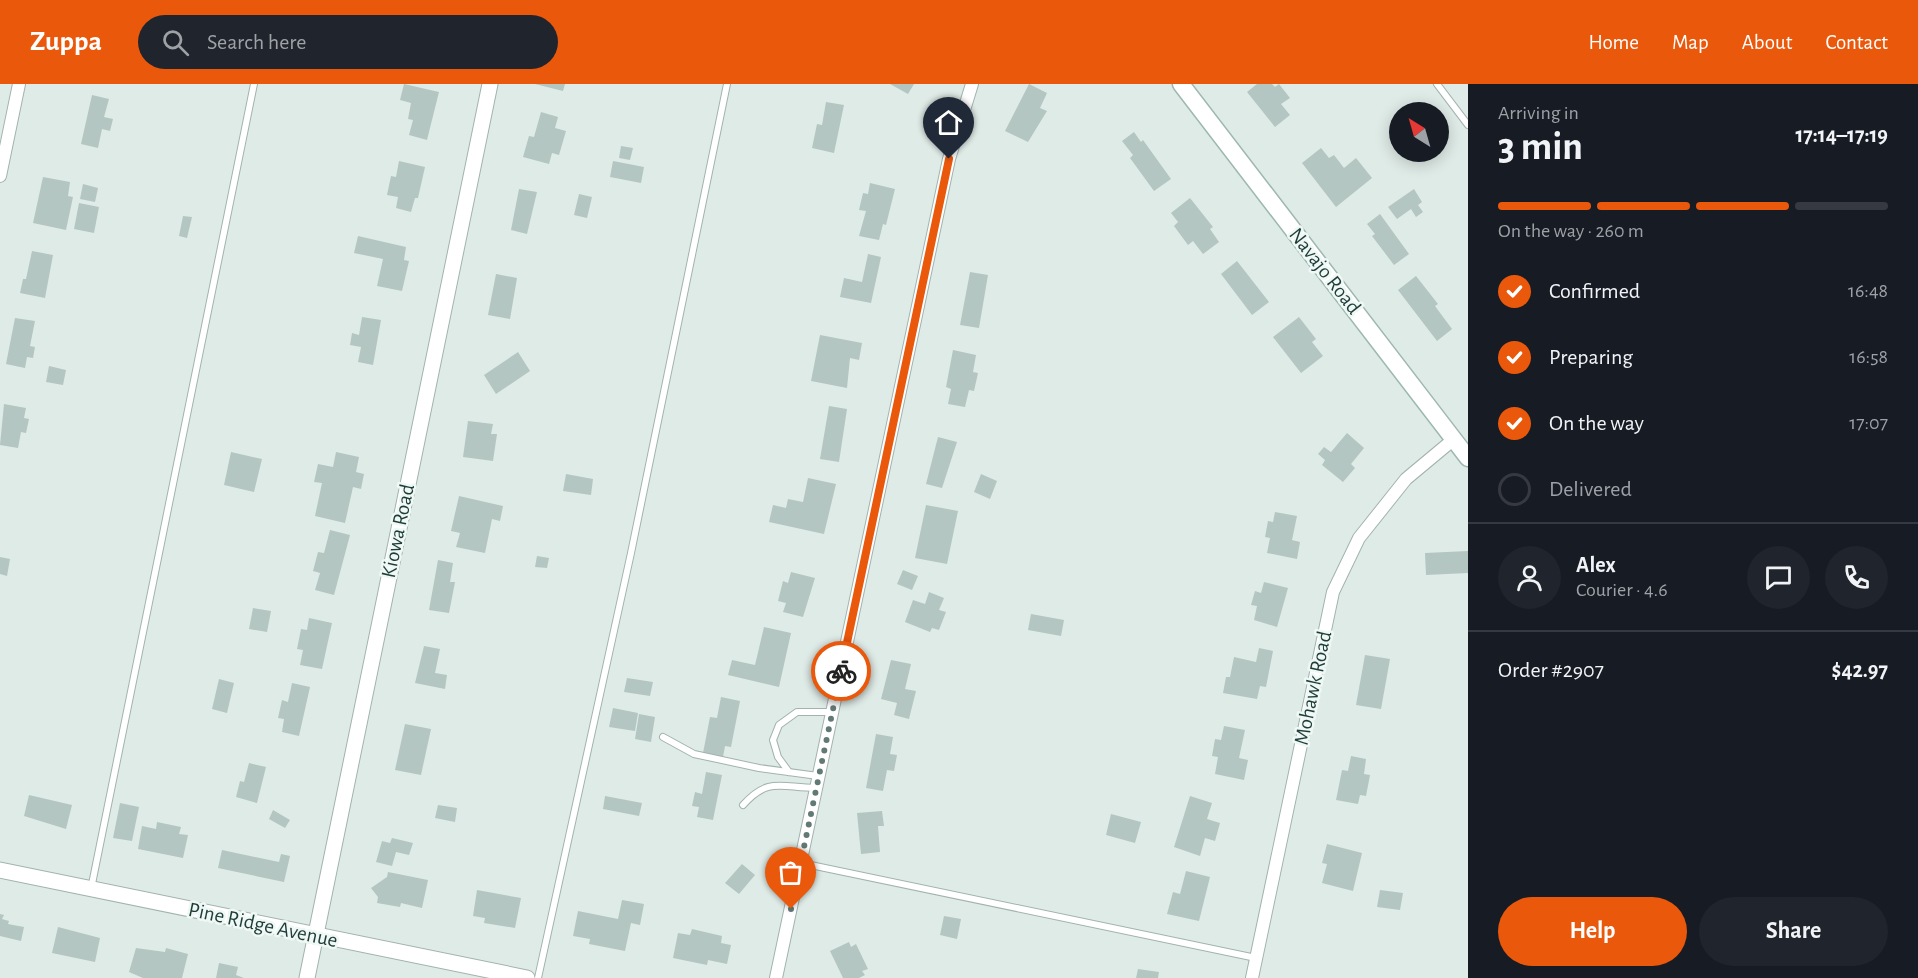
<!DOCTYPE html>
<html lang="en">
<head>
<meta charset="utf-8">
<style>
  body { margin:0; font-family:"Alegreya Sans",sans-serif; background:#20242c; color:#f1f3f6; height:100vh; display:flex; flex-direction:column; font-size:22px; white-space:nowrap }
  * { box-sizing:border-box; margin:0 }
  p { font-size:20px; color:#9ea1a6 }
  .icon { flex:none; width:33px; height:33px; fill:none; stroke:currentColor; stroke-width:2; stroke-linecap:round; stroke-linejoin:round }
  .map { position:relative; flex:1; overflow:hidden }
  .panel { display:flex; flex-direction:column; background:#171b24; width:450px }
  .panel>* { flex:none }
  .needle { width:39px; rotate:323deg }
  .tools { position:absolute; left:1389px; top:18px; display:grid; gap:12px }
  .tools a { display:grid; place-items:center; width:60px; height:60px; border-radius:50%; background:#171b24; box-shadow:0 3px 15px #0003; font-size:30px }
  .pin { position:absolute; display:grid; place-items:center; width:51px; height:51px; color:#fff; margin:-62px -26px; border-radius:50% 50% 50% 0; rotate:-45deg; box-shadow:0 0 6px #0007 }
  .pin .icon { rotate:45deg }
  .courier { position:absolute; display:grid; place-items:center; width:60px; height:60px; margin:-30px; border:4px solid #ea580c; border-radius:50%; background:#fff; color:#222; box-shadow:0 2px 8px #0007 }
  .summary em { font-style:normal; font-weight:600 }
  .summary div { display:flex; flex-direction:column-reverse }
  .summary { display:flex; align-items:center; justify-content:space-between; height:102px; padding:0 30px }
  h1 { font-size:39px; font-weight:600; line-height:45px }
  .bar { display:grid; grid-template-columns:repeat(4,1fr); gap:9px 6px; align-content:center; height:72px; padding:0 30px }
  .bar i { height:8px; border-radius:4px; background:#363941 }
  .bar .current { background:#ea580c }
  .bar p { grid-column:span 4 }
  .line { display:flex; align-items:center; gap:15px; padding:0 30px; border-top:2px solid #363941 }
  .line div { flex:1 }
  .round { display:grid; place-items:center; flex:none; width:63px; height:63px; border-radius:32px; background:#20242c }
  ol { padding:0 30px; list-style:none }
  li { display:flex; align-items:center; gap:18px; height:66px }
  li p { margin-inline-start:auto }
  li .icon { padding:6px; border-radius:50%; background:#ea580c; color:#fff; stroke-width:4 }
  li:last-child { color:#9ea1a6 }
  li i { width:33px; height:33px; border:3px solid #363941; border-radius:50% }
  .cta { display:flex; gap:12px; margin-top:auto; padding:12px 30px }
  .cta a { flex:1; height:69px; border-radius:36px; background:#ea580c; color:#fff; font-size:24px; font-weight:600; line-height:69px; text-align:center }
  .cta a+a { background:#20242c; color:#f1f3f6 }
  header { display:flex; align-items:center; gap:36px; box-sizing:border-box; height:84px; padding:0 30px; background:#ea580c; color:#fff }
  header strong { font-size:28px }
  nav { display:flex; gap:33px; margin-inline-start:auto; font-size:21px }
  .search { width:420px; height:54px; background:#20242c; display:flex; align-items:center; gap:15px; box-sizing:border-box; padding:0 21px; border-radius:33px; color:#9ea1a6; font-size:22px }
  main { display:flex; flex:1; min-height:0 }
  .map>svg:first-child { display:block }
</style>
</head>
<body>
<header>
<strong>Zuppa</strong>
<div class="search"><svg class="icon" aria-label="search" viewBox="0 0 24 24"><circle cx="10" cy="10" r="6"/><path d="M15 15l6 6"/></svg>Search here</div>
<nav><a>Home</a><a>Map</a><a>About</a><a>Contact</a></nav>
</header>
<main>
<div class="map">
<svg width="1468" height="894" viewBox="0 0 1468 894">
  <rect width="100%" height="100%" fill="#dfebe7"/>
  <!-- building -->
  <g fill="#b4c6c1">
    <polygon points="404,0 439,8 427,56 409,51 413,36 408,35 411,19 400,16"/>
    <polygon points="535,0 565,0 563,7"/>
    <polygon points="890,0 914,0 908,10"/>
    <polygon points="1029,0 1047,9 1040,24 1047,27 1028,58 1005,47"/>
    <polygon points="1257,0 1272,0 1275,3 1279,0 1290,14 1281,20 1290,31 1275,43 1247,8"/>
    <polygon points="92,11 109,15 104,33 113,35 110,47 102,45 98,64 81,60"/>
    <polygon points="826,18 844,21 834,69 812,64 817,40 822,41"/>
    <polygon points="541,28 558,33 555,44 566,47 559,71 552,69 549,80 523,73 529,52 534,53"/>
    <polygon points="1134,48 1141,58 1143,56 1171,95 1154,107 1130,74 1133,71 1122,57"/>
    <polygon points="621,62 633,64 630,76 619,74"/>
    <polygon points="1321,64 1329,74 1334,71 1344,84 1356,74 1372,94 1336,123 1302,79"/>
    <polygon points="399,77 425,83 418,114 415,114 411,128 396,124 398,113 387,111 391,92 396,93"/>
    <polygon points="613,77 644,83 641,99 610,93"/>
    <polygon points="43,93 70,98 68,112 73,113 66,146 33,139"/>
    <polygon points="870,99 895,105 886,141 883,140 879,156 859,152 866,127 859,126 863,109 868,110"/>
    <polygon points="83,100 98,104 95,118 80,115"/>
    <polygon points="519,105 537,108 527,150 511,146"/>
    <polygon points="1414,105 1422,118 1418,121 1423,128 1416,133 1411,125 1397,135 1388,123"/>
    <polygon points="579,110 592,113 587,134 574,131"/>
    <polygon points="1190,114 1213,143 1210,145 1219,158 1203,170 1193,157 1188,161 1174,142 1178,138 1171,129"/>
    <polygon points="79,119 99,123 94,149 74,145"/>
    <polygon points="1380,130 1409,170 1394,181 1372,152 1375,150 1367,140"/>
    <polygon points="183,132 192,133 187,154 179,152"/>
    <polygon points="358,152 406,163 404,176 409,177 402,207 377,202 383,175 354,169"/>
    <polygon points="32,167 53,171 45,214 20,209 23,195 26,195"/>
    <polygon points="868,170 881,173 871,219 840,213 844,194 862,198"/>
    <polygon points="1237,177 1269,218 1252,231 1221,190"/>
    <polygon points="970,188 988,191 979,244 960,241"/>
    <polygon points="496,190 517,194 510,235 488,231"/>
    <polygon points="1416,192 1438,220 1435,222 1452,245 1437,257 1398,206"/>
    <polygon points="362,233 381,236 373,281 358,278 361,263 350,261 352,249 359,251"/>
    <polygon points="1299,233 1316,255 1312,258 1323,272 1301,289 1273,253"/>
    <polygon points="15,234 35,237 30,262 35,263 33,274 27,273 25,284 6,280"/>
    <polygon points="820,251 862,259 859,276 850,274 847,304 811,297"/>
    <polygon points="953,266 976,271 973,288 978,289 974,307 969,306 965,323 948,320 951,305 946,303"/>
    <polygon points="518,268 530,287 496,310 484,291"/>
    <polygon points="49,282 66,286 63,301 46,298"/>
    <polygon points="4,320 26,324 24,334 29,335 26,349 21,348 18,364 0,361"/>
    <polygon points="829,322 847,325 839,378 820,375"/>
    <polygon points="468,337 493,340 491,350 497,350 493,377 463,373"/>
    <polygon points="1347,349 1364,364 1351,380 1355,384 1343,398 1322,381 1325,376 1318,370 1324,363 1331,368"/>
    <polygon points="938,353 957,358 942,404 926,400"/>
    <polygon points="231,368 262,375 254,408 224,401"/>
    <polygon points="336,368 359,373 356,388 364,390 361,405 353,403 345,439 315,432 322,399 314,398 318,380 333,383"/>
    <polygon points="566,390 593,395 591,411 563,407"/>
    <polygon points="981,390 997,397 990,415 974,408"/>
    <polygon points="808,394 836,400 824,450 769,438 773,421 786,424 788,415 803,418"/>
    <polygon points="459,412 503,422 500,437 492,435 485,469 456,463 460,449 451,447"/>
    <polygon points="926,421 958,427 947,480 915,474"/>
    <polygon points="1275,428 1297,432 1292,456 1300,458 1297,475 1267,469 1270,454 1265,453 1268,437 1273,438"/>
    <polygon points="330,446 350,451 334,511 315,506 320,489 313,487 318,468 324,469"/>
    <polygon points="1468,467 1468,489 1426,491 1425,469"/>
    <polygon points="537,472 549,474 547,484 535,483"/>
    <polygon points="0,473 10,475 7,492 0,490"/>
    <polygon points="438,476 453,479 450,498 455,498 449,529 429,526"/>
    <polygon points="903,486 918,492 912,506 897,500"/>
    <polygon points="791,488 815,494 803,533 783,528 786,519 778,517 783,497 788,499"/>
    <polygon points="1264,498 1288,504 1277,543 1254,536 1257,522 1251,521 1255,507 1261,509"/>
    <polygon points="929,508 944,514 939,526 946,528 939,546 932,544 930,548 905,538 913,516 925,520"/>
    <polygon points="253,524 271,527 267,548 249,545"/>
    <polygon points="1031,530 1064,536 1061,552 1028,546"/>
    <polygon points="309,534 332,539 322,585 300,581 303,566 297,565 301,545 307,546"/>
    <polygon points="764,543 791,549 779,603 728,591 732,576 755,581"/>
    <polygon points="424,562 440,565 435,589 447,591 445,605 415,599"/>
    <polygon points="1259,564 1273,567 1266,603 1260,602 1257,615 1223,609 1226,593 1230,593 1234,573 1256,578"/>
    <polygon points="1365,571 1390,575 1381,625 1356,621"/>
    <polygon points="891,576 911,580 905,605 916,607 909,635 894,631 897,619 881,615"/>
    <polygon points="627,594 653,598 650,612 624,608"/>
    <polygon points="219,595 234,599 227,629 212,625"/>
    <polygon points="292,599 310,603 299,652 282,648 284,635 278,634 282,616 288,618"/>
    <polygon points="721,613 740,617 731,663 725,662 723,673 703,669 710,633 717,634"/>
    <polygon points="613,624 638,629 635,647 609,643"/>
    <polygon points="639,630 655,633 651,658 635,655"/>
    <polygon points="405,640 431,645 421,691 395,686"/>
    <polygon points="1224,642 1245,646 1239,674 1248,676 1244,696 1215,690 1218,673 1212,672 1215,655 1221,656"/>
    <polygon points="876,650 893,653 890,670 897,671 894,687 887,686 883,707 866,704"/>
    <polygon points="1351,672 1366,675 1364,690 1370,691 1366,712 1360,711 1358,720 1336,716 1342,686 1348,687"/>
    <polygon points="249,679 266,683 257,719 236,713 240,697 244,698"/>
    <polygon points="706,688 722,691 713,736 697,733 699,723 692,722 695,708 702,710"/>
    <polygon points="29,711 72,721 66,745 24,732"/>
    <polygon points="605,712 642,719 639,732 603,725"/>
    <polygon points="1190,712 1212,719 1207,735 1220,739 1215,757 1205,754 1200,772 1174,763"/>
    <polygon points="120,719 139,723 132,757 113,754"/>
    <polygon points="438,721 457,724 455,738 435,734"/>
    <polygon points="273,726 290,736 285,744 269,735"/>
    <polygon points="882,727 884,742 878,742 880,768 861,770 857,729"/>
    <polygon points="1111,730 1141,738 1135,759 1106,751"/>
    <polygon points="157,738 181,743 179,750 188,751 183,774 138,765 142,742 156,745"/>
    <polygon points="392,754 413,759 409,771 396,768 392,782 376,778 382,757 390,759"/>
    <polygon points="1327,760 1362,769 1353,807 1322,799 1327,780 1322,779"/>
    <polygon points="222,766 279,778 281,770 290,772 284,798 218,784"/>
    <polygon points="742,780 755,791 739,810 725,799"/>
    <polygon points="1186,787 1210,793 1199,837 1167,830 1173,808 1180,810"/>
    <polygon points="388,788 428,796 422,824 401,819 400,823 377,819 378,813 371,804 387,793"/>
    <polygon points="477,806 521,814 515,844 484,839 485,834 473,832"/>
    <polygon points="1380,806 1403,809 1400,826 1377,823"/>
    <polygon points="622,816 644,820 640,841 631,839 625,867 589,860 590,855 573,852 578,827 618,835"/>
    <polygon points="0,830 4,831 2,835 9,837 8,840 24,843 21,857 0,852"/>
    <polygon points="944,832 961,835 957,855 940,851"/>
    <polygon points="58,843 100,854 95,878 52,869"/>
    <polygon points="692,845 722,852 721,859 731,861 727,880 708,876 707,881 673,874 678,849 690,851"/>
    <polygon points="849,858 851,863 856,860 868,885 862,887 865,891 859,894 843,894 830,867"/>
    <polygon points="136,864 165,868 166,864 188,870 182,894 143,894 129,888"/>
    <polygon points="219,879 238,883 236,891 244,894 216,894"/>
    <polygon points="1138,885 1159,888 1158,894 1136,894"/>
  </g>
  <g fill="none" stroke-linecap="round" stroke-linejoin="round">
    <!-- service casing -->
    <g stroke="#a2b3af" stroke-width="8">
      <g id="service">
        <polyline points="1437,0 1468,41"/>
        <polyline points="663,653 694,670 759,684 818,692"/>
        <polyline points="789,688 778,673 773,656 779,641 797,628 832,628"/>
        <path d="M743,721C769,692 782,704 816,704"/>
        <polyline points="801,779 1256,874"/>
        <polyline points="91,805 254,0"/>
        <polyline points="538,894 631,469 727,0"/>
      </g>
    </g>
    <!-- minor casing -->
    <g stroke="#a2b3af" stroke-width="14">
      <g id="minor">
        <polyline points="0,92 19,0"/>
        <polyline points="776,894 949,75 972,0"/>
        <polyline points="1252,894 1333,508 1359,454 1406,395 1454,355"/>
      </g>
    </g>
    <!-- tertiary casing -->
    <g stroke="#a2b3af" stroke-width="17">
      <g id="tertiary">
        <polyline points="0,786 527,894"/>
        <polyline points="307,894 490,0"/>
      </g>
    </g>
    <!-- secondary casing -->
    <g stroke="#9db8b1" stroke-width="19">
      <polyline id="secondary" points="1181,0 1468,374"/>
    </g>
    <!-- service -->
    <use href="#service" stroke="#fff" stroke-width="6"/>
    <!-- minor -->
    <use href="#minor" stroke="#fff" stroke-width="12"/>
    <!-- tertiary -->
    <use href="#tertiary" stroke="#fff" stroke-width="15"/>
    <!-- secondary -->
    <use href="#secondary" stroke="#fff" stroke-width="16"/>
  </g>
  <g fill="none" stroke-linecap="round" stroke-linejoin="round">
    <!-- done -->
    <polyline stroke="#627a75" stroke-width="6" stroke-dasharray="0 10.8" points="791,825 841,587"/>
    <!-- route -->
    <polyline stroke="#ea580c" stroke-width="8" points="841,587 949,75"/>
  </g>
  <g text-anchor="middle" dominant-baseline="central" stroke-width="5" stroke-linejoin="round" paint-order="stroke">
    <!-- street labels -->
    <g font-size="21" fill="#1f3d38" stroke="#eff8f5">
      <text transform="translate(1325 187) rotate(52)">Navajo Road</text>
      <text transform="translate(398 447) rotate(-78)">Kiowa Road</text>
      <text transform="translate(1313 604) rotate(-78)">Mohawk Road</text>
      <text transform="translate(263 841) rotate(12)">Pine Ridge Avenue</text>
    </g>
  </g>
</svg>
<div class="tools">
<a><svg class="needle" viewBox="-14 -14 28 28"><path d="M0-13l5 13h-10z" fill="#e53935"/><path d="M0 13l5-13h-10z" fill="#9ea1a6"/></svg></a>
</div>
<div class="pin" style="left:791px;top:825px;background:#ea580c"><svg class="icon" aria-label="bag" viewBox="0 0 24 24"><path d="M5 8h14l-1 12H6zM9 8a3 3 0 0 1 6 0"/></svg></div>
<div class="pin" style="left:949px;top:75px;background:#1f2937"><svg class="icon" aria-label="home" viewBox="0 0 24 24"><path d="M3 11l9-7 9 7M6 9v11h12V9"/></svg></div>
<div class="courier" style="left:841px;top:587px"><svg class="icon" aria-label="bike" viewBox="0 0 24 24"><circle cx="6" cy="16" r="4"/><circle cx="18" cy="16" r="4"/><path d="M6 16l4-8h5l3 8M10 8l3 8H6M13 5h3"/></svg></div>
</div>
<section class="panel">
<div class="summary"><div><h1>3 min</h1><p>Arriving in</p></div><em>17:14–17:19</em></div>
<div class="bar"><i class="current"></i><i class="current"></i><i class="current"></i><i></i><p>On the way · 260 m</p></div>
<ol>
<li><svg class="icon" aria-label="check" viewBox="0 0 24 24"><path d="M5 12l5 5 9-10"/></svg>Confirmed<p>16:48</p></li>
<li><svg class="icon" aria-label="check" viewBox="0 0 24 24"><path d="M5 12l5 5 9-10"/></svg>Preparing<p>16:58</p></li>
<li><svg class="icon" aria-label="check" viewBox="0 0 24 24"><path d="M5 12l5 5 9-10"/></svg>On the way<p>17:07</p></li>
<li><i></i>Delivered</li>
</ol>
<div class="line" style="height:108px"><a class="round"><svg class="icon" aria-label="person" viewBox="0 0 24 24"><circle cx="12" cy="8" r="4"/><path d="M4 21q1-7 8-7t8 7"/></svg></a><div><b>Alex</b><p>Courier · 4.6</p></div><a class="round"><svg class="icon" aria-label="chat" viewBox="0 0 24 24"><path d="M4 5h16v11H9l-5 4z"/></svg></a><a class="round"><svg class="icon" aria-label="phone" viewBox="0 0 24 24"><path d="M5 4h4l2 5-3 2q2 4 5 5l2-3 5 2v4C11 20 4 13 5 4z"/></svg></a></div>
<div class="line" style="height:78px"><div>Order #2907</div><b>$42.97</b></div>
<div class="cta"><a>Help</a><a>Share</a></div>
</section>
</main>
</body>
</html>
